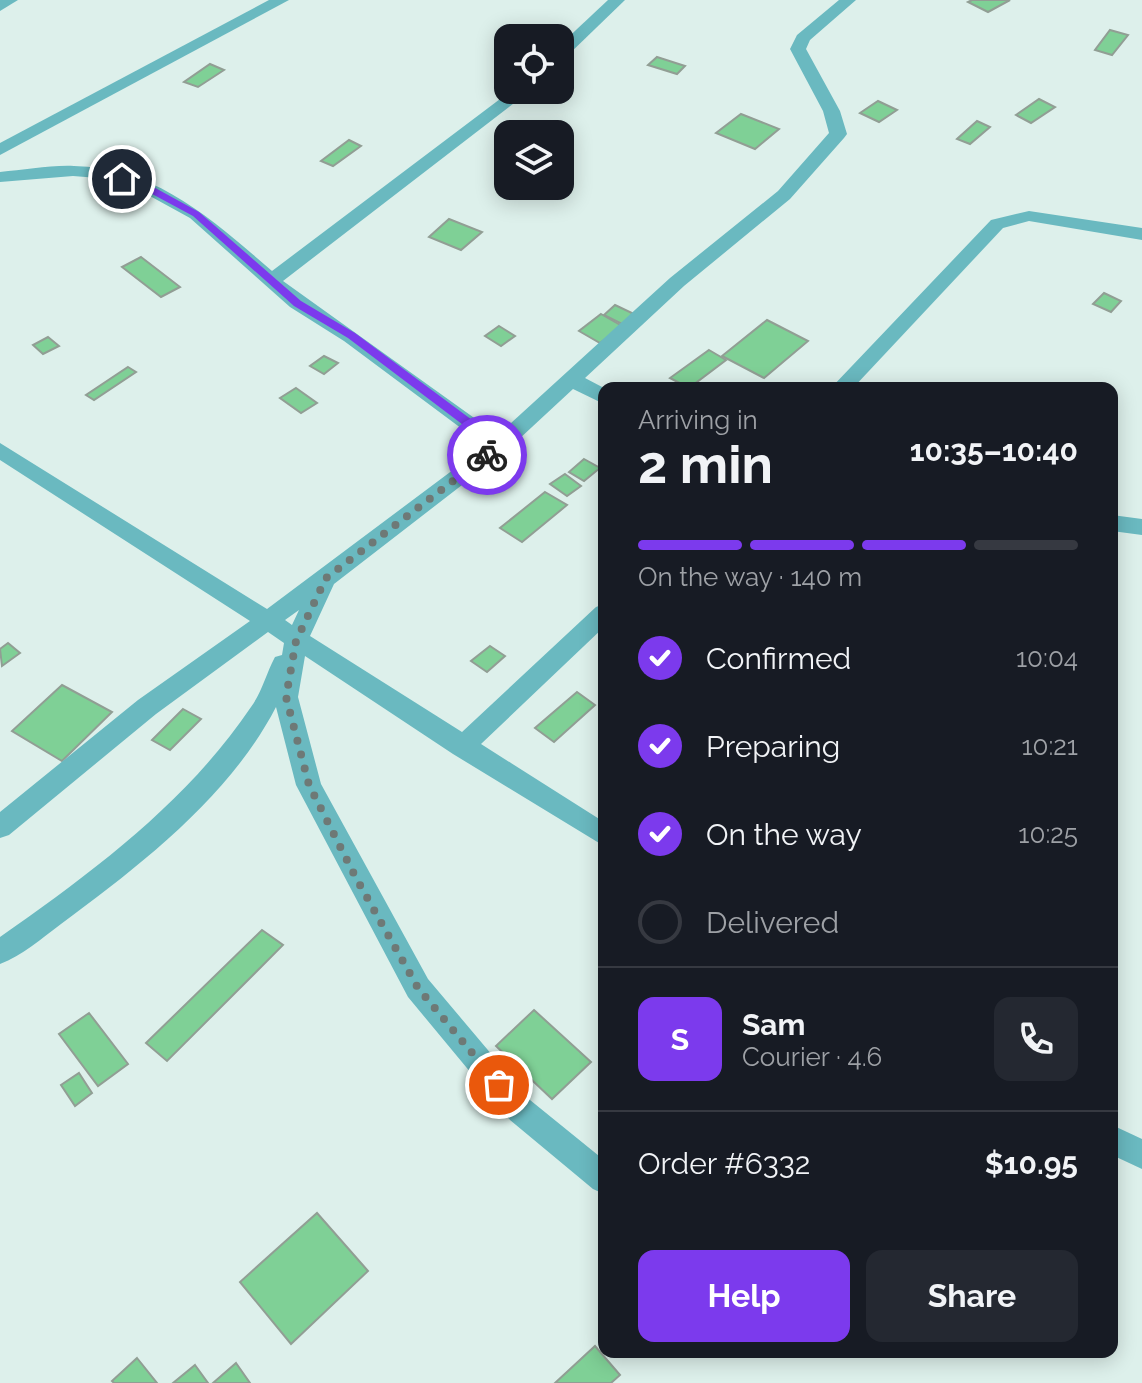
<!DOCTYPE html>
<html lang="en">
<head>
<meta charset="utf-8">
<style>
  body { margin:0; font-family:Raleway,sans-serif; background:#242831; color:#f1f3f6; height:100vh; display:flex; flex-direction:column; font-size:30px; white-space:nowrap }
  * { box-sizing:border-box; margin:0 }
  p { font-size:26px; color:#9ea1a6 }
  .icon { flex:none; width:44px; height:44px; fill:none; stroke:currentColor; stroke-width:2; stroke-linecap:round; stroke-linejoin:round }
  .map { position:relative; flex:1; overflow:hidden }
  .details { position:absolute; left:598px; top:382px; width:520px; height:976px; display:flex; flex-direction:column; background:#171b24; border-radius:16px; box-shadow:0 4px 20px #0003 }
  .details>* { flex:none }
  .tools { position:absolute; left:494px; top:24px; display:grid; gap:16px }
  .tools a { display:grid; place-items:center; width:80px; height:80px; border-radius:16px; background:#171b24; box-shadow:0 4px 20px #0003; font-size:40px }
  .pin { position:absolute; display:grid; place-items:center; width:68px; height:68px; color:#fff; margin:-34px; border:4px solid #fff; border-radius:50%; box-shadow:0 2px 8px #0007 }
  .courier { position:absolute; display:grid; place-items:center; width:80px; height:80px; margin:-40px; border:6px solid #7c3aed; border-radius:50%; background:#fff; color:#222; box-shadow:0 2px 10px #0007 }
  .summary em { font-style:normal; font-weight:700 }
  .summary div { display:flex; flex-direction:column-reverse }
  .summary { display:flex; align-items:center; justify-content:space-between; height:136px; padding:0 40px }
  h1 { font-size:52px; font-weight:700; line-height:60px }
  .bar { display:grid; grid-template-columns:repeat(4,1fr); gap:12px 8px; align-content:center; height:96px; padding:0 40px }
  .bar i { height:10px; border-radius:6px; background:#363941 }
  .bar .current { background:#7c3aed }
  .bar p { grid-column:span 4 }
  .line { display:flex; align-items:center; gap:20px; padding:0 40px; border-top:2px solid #363941 }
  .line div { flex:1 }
  .round { display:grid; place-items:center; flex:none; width:84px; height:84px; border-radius:16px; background:#242831 }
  ol { padding:0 40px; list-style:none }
  li { display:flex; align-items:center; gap:24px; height:88px }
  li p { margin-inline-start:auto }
  li .icon { padding:8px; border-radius:50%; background:#7c3aed; color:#fff; stroke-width:4 }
  li:last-child { color:#9ea1a6 }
  li i { width:44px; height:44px; border:4px solid #363941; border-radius:50% }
  .button { display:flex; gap:16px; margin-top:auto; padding:16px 40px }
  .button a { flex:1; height:92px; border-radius:16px; background:#7c3aed; color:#fff; font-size:32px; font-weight:700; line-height:92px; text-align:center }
  .button a+a { background:#242831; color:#f1f3f6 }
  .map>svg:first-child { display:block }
</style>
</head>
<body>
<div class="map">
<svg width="1142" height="1383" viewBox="0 0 1142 1383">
  <rect width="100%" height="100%" fill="#ddf0eb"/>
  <!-- building -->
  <g fill="#7fd096" stroke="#919e94" stroke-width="2">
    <polygon points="972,0 1010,0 988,12 968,2"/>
    <polygon points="1110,30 1128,35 1112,55 1095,50"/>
    <polygon points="657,57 685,66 677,74 648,65"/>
    <polygon points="210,64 224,70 198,87 184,82"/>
    <polygon points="1039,99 1055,107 1031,123 1016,115"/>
    <polygon points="878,101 897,110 879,122 860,113"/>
    <polygon points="741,114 779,129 755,149 716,133"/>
    <polygon points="977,121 990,127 970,144 957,139"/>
    <polygon points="349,140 361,146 333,166 321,161"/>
    <polygon points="449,219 482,232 461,250 429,237"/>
    <polygon points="141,257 180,287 161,297 122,267"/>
    <polygon points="1104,293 1121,301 1111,312 1093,304"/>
    <polygon points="615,305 634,314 622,324 604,315"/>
    <polygon points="601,314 622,326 600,343 579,331"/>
    <polygon points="767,320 808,341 764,378 722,356"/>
    <polygon points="499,326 515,336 501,346 485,336"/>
    <polygon points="48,337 59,346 43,354 33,345"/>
    <polygon points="709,350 726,360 689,388 670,378"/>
    <polygon points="324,356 338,363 324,374 310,366"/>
    <polygon points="128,367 136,372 94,400 86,395"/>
    <polygon points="296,388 317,403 301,413 280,398"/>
    <polygon points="584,459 600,468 584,481 569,472"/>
    <polygon points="565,474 581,486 567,496 550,484"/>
    <polygon points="545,492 567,505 522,542 500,528"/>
    <polygon points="8,643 20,653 2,666 0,649"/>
    <polygon points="490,646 505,656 487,672 471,661"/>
    <polygon points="62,685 112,712 62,761 12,731"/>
    <polygon points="577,692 595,705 554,742 535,728"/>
    <polygon points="183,709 201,719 170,750 152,740"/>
    <polygon points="262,930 283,945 167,1061 146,1043"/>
    <polygon points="534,1010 591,1062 552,1099 496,1046"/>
    <polygon points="89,1013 128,1064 98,1086 59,1034"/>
    <polygon points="79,1073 92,1093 75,1106 61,1085"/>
    <polygon points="317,1213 368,1271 291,1344 240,1282"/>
    <polygon points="595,1346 620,1375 611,1383 555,1383"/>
    <polygon points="137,1358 157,1383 114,1383 112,1381"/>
    <polygon points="236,1363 250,1383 213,1383"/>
    <polygon points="195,1365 208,1383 173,1383"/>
  </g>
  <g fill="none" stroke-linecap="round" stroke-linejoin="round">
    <!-- minor -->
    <g fill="#6ab9c0" fill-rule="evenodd">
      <polygon points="0,0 18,0 0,11"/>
      <polygon points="269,0 289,0 0,155 0,143"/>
      <polygon points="608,0 625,0 566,57 560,59 560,45"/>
      <path d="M839,0H856L810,40L806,49L840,111L847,134L844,138L790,199L684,286L585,378L604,388V404L573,389L506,451L334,584L310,636L462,732L596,607L604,604V627L481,744L604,822V846L453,754L305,656L298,697L321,784L428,979L530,1100L604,1160V1194L593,1189L510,1120L408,997L296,785L276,707C230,796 141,865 61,924C42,938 22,956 0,964V937C93,872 187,802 251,707C262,692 266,674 275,657L282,655L284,643L268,632L156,714L9,835L0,838V812L138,700L250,621L0,460V443L267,609L485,446L344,341L290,307L190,218L139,190L98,178L73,176L0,182V172C24,170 50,165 74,166C156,167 214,221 272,271L512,90H531L283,281L498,435L670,278L778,191L829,133L823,111L790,49L797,35ZM299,610L292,625L285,620Z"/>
      <polygon points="1029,211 1142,228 1142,240 1029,221 1003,228 853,388 831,388 991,220"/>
      <polygon points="1112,515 1142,519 1142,535 1112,531"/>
      <polygon points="1112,1125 1142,1139 1142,1169 1112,1155"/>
    </g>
  </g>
  <!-- route -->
  <polygon fill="#7c3aed" points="122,176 148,184 199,212 301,301 355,333 503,443 503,449 491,458 483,458 483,452 491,446 348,338 294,306 193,216 141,188 119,181"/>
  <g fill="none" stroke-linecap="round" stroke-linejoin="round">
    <!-- done -->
    <polyline stroke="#6e7976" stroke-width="8" stroke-dasharray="0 14.4" points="487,455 326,578 296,641 286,697 309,785 356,878 418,988 499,1085"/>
  </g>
</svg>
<div class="tools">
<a><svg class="icon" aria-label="locate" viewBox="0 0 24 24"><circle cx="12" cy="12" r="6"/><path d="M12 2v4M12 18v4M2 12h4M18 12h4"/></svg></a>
<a><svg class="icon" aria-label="layers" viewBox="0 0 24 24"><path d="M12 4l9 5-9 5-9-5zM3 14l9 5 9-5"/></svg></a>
</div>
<div class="pin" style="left:499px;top:1085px;background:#ea580c"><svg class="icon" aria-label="bag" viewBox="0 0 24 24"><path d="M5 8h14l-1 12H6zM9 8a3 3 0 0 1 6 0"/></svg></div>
<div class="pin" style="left:122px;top:179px;background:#1f2937"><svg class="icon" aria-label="home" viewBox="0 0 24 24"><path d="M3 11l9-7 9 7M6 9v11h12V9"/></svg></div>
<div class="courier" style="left:487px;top:455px"><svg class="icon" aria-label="bike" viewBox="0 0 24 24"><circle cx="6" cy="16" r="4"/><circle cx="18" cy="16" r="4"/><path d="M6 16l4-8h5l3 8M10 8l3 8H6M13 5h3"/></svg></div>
<section class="details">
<div class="summary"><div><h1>2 min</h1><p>Arriving in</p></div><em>10:35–10:40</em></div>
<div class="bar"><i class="current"></i><i class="current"></i><i class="current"></i><i></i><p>On the way · 140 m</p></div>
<ol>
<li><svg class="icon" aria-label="check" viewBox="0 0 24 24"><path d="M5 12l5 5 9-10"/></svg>Confirmed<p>10:04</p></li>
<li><svg class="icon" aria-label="check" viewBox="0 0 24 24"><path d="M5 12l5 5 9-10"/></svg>Preparing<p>10:21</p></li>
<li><svg class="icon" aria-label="check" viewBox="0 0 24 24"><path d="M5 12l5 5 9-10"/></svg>On the way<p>10:25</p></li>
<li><i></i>Delivered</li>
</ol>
<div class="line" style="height:144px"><b class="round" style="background:#7c3aed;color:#fff">S</b><div><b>Sam</b><p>Courier · 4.6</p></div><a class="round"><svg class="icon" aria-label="phone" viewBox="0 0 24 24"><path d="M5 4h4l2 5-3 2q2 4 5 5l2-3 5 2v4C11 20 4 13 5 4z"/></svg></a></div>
<div class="line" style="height:104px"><div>Order #6332</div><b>$10.95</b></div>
<div class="button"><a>Help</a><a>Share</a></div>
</section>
</div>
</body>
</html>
